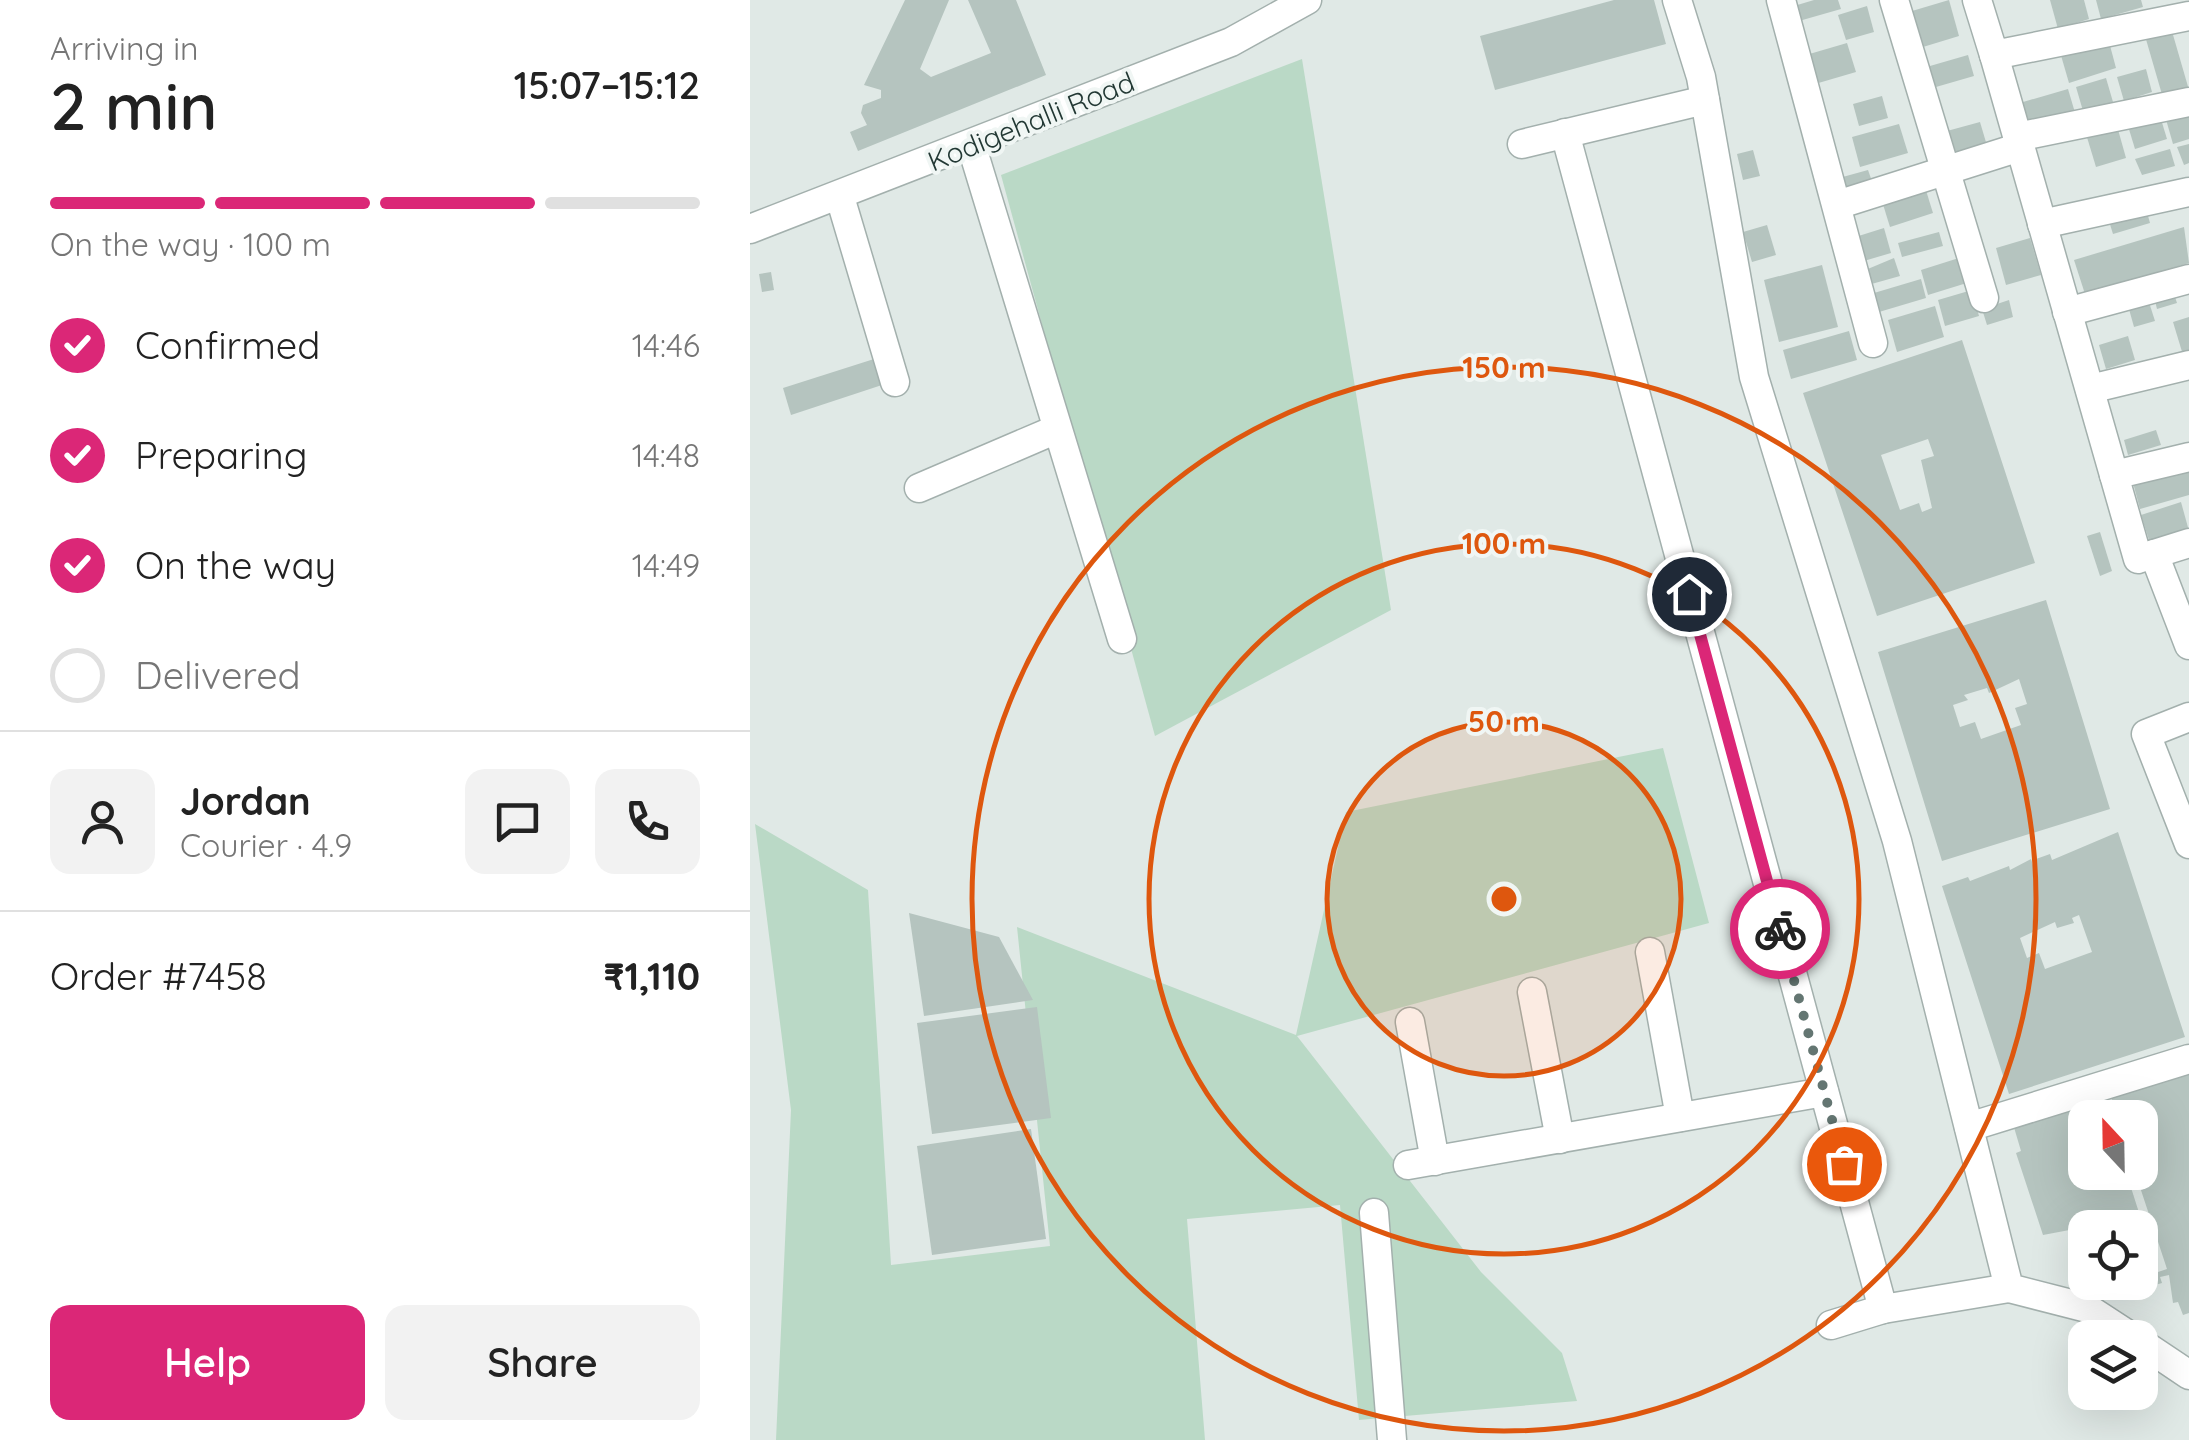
<!DOCTYPE html>
<html lang="en">
<head>
<meta charset="utf-8">
<style>
  body { margin:0; font-family:Quicksand,sans-serif; background:#f2f2f2; color:#222; height:100vh; display:flex; flex-direction:column; font-size:38px; white-space:nowrap }
  * { box-sizing:border-box; margin:0 }
  p { font-size:32px; color:#767676 }
  .icon { flex:none; width:55px; height:55px; fill:none; stroke:currentColor; stroke-width:2; stroke-linecap:round; stroke-linejoin:round }
  .map { position:relative; flex:1; overflow:hidden }
  .panel { display:flex; flex-direction:column; background:#fff; width:750px }
  .panel>* { flex:none }
  .needle { width:65px; rotate:338deg }
  .fabs { position:absolute; left:1318px; top:1100px; display:grid; gap:20px }
  .fabs a { display:grid; place-items:center; width:90px; height:90px; border-radius:20px; background:#fff; box-shadow:0 10px 40px #0002; font-size:50px }
  .pin { position:absolute; display:grid; place-items:center; width:85px; height:85px; color:#fff; margin:-42px; border:5px solid #fff; border-radius:50%; box-shadow:0 2px 10px #0007 }
  .courier { position:absolute; display:grid; place-items:center; width:100px; height:100px; margin:-50px; border:8px solid #db2777; border-radius:50%; background:#fff; color:#222; box-shadow:0 2px 12px #0007 }
  .head em { font-style:normal; font-weight:600 }
  .head div { display:flex; flex-direction:column-reverse }
  .head { display:flex; align-items:center; justify-content:space-between; height:170px; padding:0 50px }
  h1 { font-size:65px; font-weight:600; line-height:75px }
  .bar { display:grid; grid-template-columns:repeat(4,1fr); gap:15px 10px; align-content:center; height:120px; padding:0 50px }
  .bar i { height:12px; border-radius:8px; background:#e0e0e0 }
  .bar .selected { background:#db2777 }
  .bar p { grid-column:span 4 }
  .line { display:flex; align-items:center; gap:25px; padding:0 50px; border-top:2px solid #e0e0e0 }
  .line div { flex:1 }
  .round { display:grid; place-items:center; flex:none; width:105px; height:105px; border-radius:20px; background:#f2f2f2 }
  ol { padding:0 50px; list-style:none }
  li { display:flex; align-items:center; gap:30px; height:110px }
  li p { margin-inline-start:auto }
  li .icon { padding:10px; border-radius:50%; background:#db2777; color:#fff; stroke-width:4 }
  li:last-child { color:#767676 }
  li i { width:55px; height:55px; border:5px solid #e0e0e0; border-radius:50% }
  .action { display:flex; gap:20px; margin-top:auto; padding:20px 50px }
  .action a { flex:1; height:115px; border-radius:20px; background:#db2777; color:#fff; font-size:40px; font-weight:600; line-height:115px; text-align:center }
  .action a+a { background:#f2f2f2; color:#222 }
  main { display:flex; flex:1; min-height:0 }
  .map>svg:first-child { display:block }
</style>
</head>
<body>
<main>
<section class="panel">
<div class="head"><div><h1>2 min</h1><p>Arriving in</p></div><em>15:07–15:12</em></div>
<div class="bar"><i class="selected"></i><i class="selected"></i><i class="selected"></i><i></i><p>On the way · 100 m</p></div>
<ol>
<li><svg class="icon" aria-label="check" viewBox="0 0 24 24"><path d="M5 12l5 5 9-10"/></svg>Confirmed<p>14:46</p></li>
<li><svg class="icon" aria-label="check" viewBox="0 0 24 24"><path d="M5 12l5 5 9-10"/></svg>Preparing<p>14:48</p></li>
<li><svg class="icon" aria-label="check" viewBox="0 0 24 24"><path d="M5 12l5 5 9-10"/></svg>On the way<p>14:49</p></li>
<li><i></i>Delivered</li>
</ol>
<div class="line" style="height:180px"><a class="round"><svg class="icon" aria-label="person" viewBox="0 0 24 24"><circle cx="12" cy="8" r="4"/><path d="M4 21q1-7 8-7t8 7"/></svg></a><div><b>Jordan</b><p>Courier · 4.9</p></div><a class="round"><svg class="icon" aria-label="chat" viewBox="0 0 24 24"><path d="M4 5h16v11H9l-5 4z"/></svg></a><a class="round"><svg class="icon" aria-label="phone" viewBox="0 0 24 24"><path d="M5 4h4l2 5-3 2q2 4 5 5l2-3 5 2v4C11 20 4 13 5 4z"/></svg></a></div>
<div class="line" style="height:130px"><div>Order #7458</div><b>₹1,110</b></div>
<div class="action"><a>Help</a><a>Share</a></div>
</section>
<div class="map">
<svg width="1439" height="1440" viewBox="0 0 1439 1440">
  <rect width="100%" height="100%" fill="#e0e9e6"/>
  <!-- green -->
  <g fill="#bad9c6">
    <polygon points="552,59 641,610 405,736 251,175"/>
    <polygon points="913,748 959,923 547,1036 731,1272 812,1353 827,1401 609,1420 590,1205 437,1219 455,1440 26,1440 41,1110 5,824 118,890 141,1265 300,1246 267,927 546,1035 596,812"/>
  </g>
  <!-- building -->
  <g fill="#b5c4bf" fill-rule="evenodd">
    <polygon points="155,0 199,0 170,69 181,77 241,53 218,0 266,0 296,75 108,151 100,132 117,125 111,113 113,105 131,98 131,90 114,85"/>
    <polygon points="864,0 904,0 916,44 745,90 730,36"/>
    <polygon points="1064,0 1088,0 1091,9 1049,21 1044,6"/>
    <polygon points="1199,0 1209,36 1173,47 1162,11"/>
    <polygon points="1300,0 1334,0 1339,19 1308,29"/>
    <polygon points="1346,0 1391,0 1393,7 1351,19"/>
    <polygon points="1117,6 1124,32 1096,40 1088,15"/>
    <polygon points="1419,21 1439,90 1413,98 1393,29"/>
    <polygon points="1358,38 1366,68 1319,83 1310,52"/>
    <polygon points="1097,43 1106,72 1065,84 1056,55"/>
    <polygon points="1218,55 1224,76 1179,89 1173,68"/>
    <polygon points="1396,69 1402,92 1374,101 1367,77"/>
    <polygon points="1356,78 1363,102 1333,111 1326,87"/>
    <polygon points="1318,89 1326,116 1280,129 1273,102"/>
    <polygon points="1132,96 1138,118 1109,126 1103,104"/>
    <polygon points="1439,109 1439,139 1423,144 1415,116"/>
    <polygon points="1410,116 1417,139 1385,149 1378,126"/>
    <polygon points="1230,122 1238,149 1204,159 1197,131"/>
    <polygon points="1149,124 1158,153 1110,167 1102,137"/>
    <polygon points="1367,126 1376,158 1346,167 1336,134"/>
    <polygon points="1439,144 1439,163 1434,165 1427,147"/>
    <polygon points="1420,149 1425,166 1392,175 1385,159"/>
    <polygon points="1003,150 1010,176 993,180 987,154"/>
    <polygon points="1118,170 1124,187 1095,196 1089,178"/>
    <polygon points="1174,184 1183,213 1140,227 1131,198"/>
    <polygon points="1395,205 1400,223 1363,234 1357,215"/>
    <polygon points="1017,225 1026,255 1002,262 993,232"/>
    <polygon points="1434,227 1439,263 1335,294 1324,260"/>
    <polygon points="1134,228 1141,253 1107,263 1099,239"/>
    <polygon points="1189,232 1193,246 1152,257 1148,243"/>
    <polygon points="1280,238 1291,275 1256,285 1246,248"/>
    <polygon points="1212,257 1220,282 1178,295 1171,270"/>
    <polygon points="1144,258 1150,276 1118,285 1113,271"/>
    <polygon points="1072,265 1088,327 1029,342 1014,280"/>
    <polygon points="21,272 24,290 12,292 9,274"/>
    <polygon points="1171,279 1176,298 1129,312 1124,293"/>
    <polygon points="1222,290 1229,316 1195,326 1188,300"/>
    <polygon points="1423,291 1427,303 1407,309 1404,297"/>
    <polygon points="1397,296 1405,321 1384,327 1377,302"/>
    <polygon points="1259,300 1263,317 1237,325 1232,309"/>
    <polygon points="1185,306 1194,337 1147,352 1138,320"/>
    <polygon points="1439,317 1439,353 1433,355 1423,322"/>
    <polygon points="1099,331 1107,360 1041,379 1033,350"/>
    <polygon points="1378,336 1385,360 1356,369 1349,345"/>
    <path d="M1212,340L1285,563L1127,616L1053,393ZM1178,439L1184,456L1171,460L1182,508L1172,512L1169,503L1150,510L1131,455Z"/>
    <polygon points="124,359 132,385 41,415 33,388"/>
    <polygon points="1406,430 1411,445 1378,455 1374,440"/>
    <polygon points="1439,463 1439,495 1390,509 1382,479"/>
    <polygon points="1431,502 1439,531 1400,543 1391,515"/>
    <polygon points="1350,532 1362,571 1350,576 1337,536"/>
    <path d="M1296,600L1360,809L1192,861L1128,652ZM1269,679L1277,704L1265,708L1271,725L1231,739L1225,722L1210,727L1203,705L1218,700L1214,695L1237,688L1239,693Z"/>
    <path d="M1368,832L1435,1037L1259,1094L1192,886L1218,877L1220,881L1259,866L1260,870L1281,859L1283,865L1286,859L1300,854L1302,860ZM1329,915L1342,952L1295,969L1289,953L1277,958L1270,938L1305,922L1307,928L1324,923L1322,918Z"/>
    <polygon points="159,913 249,937 283,1000 174,1016"/>
    <polygon points="287,1007 301,1118 182,1134 167,1023"/>
    <path d="M1439,1066V1313L1433,1315L1428,1302L1423,1303L1419,1275L1410,1277L1412,1283L1391,1289L1390,1228L1346,1225L1293,1235L1266,1153L1271,1151L1263,1124L1352,1096L1355,1103L1362,1100L1360,1094ZM1364,1105L1367,1118H1390V1172H1385L1417,1269L1408,1272L1376,1172H1335V1118H1359L1356,1108Z"/>
    <polygon points="281,1129 296,1239 182,1255 167,1146"/>
  </g>
  <g fill="none" stroke-linecap="round" stroke-linejoin="round">
    <!-- minor casing -->
    <g stroke="#a3b0ad" stroke-width="31">
      <g id="minor">
        <polyline points="927,0 951,77 1004,377 1147,841 1259,1288 1337,1308 1383,1338"/>
        <polyline points="1031,0 1123,343"/>
        <polyline points="1144,0 1234,298"/>
        <polyline points="1227,0 1244,55 1439,16"/>
        <polyline points="1244,55 1388,559 1439,543"/>
        <polyline points="815,133 1133,1309"/>
        <polyline points="1267,137 1439,102"/>
        <polyline points="221,144 372,639"/>
        <polyline points="772,144 955,100"/>
        <polyline points="90,197 145,382"/>
        <polyline points="1087,205 1270,147"/>
        <polyline points="1292,224 1439,192"/>
        <polyline points="0,229 481,42 557,0"/>
        <polyline points="1317,312 1439,279"/>
        <polyline points="1340,389 1439,365"/>
        <polyline points="1364,475 1439,457"/>
        <polyline points="169,488 307,429"/>
        <polyline points="1404,554 1439,645"/>
        <polyline points="1439,717 1396,734 1439,844"/>
        <polyline points="900,952 930,1117"/>
        <polyline points="782,992 810,1139"/>
        <polyline points="660,1022 685,1161"/>
        <polyline points="1219,1127 1439,1059"/>
        <polyline points="658,1165 1074,1092"/>
        <polyline points="624,1213 642,1440"/>
        <polyline points="1081,1325 1133,1309 1259,1288"/>
        <polyline points="1390,1342 1439,1375"/>
      </g>
    </g>
    <!-- minor -->
    <use href="#minor" stroke="#fff" stroke-width="28"/>
  </g>
  <g fill="none" stroke-linecap="round" stroke-linejoin="round">
    <!-- done -->
    <polyline stroke="#647672" stroke-width="10" stroke-dasharray="0 18" points="1030,929 1094,1164"/>
    <!-- route -->
    <polyline stroke="#db2777" stroke-width="12" points="939,594 1030,929"/>
  </g>
  <!-- distance rings -->
  <circle cx="754" cy="899" r="177" fill="#de570e" fill-opacity=".12"/>
  <g fill="none" stroke="#de570e" stroke-width="5">
    <circle cx="754" cy="899" r="177"/>
    <circle cx="754" cy="899" r="355"/>
    <circle cx="754" cy="899" r="532"/>
  </g>
  <g text-anchor="middle" dominant-baseline="central" stroke-width="8" stroke-linejoin="round" paint-order="stroke">
    <!-- street labels -->
    <g font-size="28" fill="#223834" stroke="#f0f6f4">
      <text transform="translate(281 121) rotate(-22)">Kodigehalli Road</text>
    </g>
  </g>
  <circle cx="754" cy="899" r="15" fill="#de570e" stroke="#f0f6f4" stroke-width="5"/>
  <g font-size="30" text-anchor="middle" font-weight="bold" fill="#de570e" stroke="#f0f6f4" stroke-width="8" stroke-linejoin="round" paint-order="stroke">
    <text x="754" y="378">150 m</text>
    <text x="754" y="554">100 m</text>
    <text x="754" y="732">50 m</text>
  </g>
</svg>
<div class="fabs">
<a><svg class="needle" viewBox="-14 -14 28 28"><path d="M0-13l5 13h-10z" fill="#e53935"/><path d="M0 13l5-13h-10z" fill="#767676"/></svg></a>
<a><svg class="icon" aria-label="locate" viewBox="0 0 24 24"><circle cx="12" cy="12" r="6"/><path d="M12 2v4M12 18v4M2 12h4M18 12h4"/></svg></a>
<a><svg class="icon" aria-label="layers" viewBox="0 0 24 24"><path d="M12 4l9 5-9 5-9-5zM3 14l9 5 9-5"/></svg></a>
</div>
<div class="pin" style="left:1094px;top:1164px;background:#ea580c"><svg class="icon" aria-label="bag" viewBox="0 0 24 24"><path d="M5 8h14l-1 12H6zM9 8a3 3 0 0 1 6 0"/></svg></div>
<div class="pin" style="left:939px;top:594px;background:#1f2937"><svg class="icon" aria-label="home" viewBox="0 0 24 24"><path d="M3 11l9-7 9 7M6 9v11h12V9"/></svg></div>
<div class="courier" style="left:1030px;top:929px"><svg class="icon" aria-label="bike" viewBox="0 0 24 24"><circle cx="6" cy="16" r="4"/><circle cx="18" cy="16" r="4"/><path d="M6 16l4-8h5l3 8M10 8l3 8H6M13 5h3"/></svg></div>
</div>
</main>
</body>
</html>
